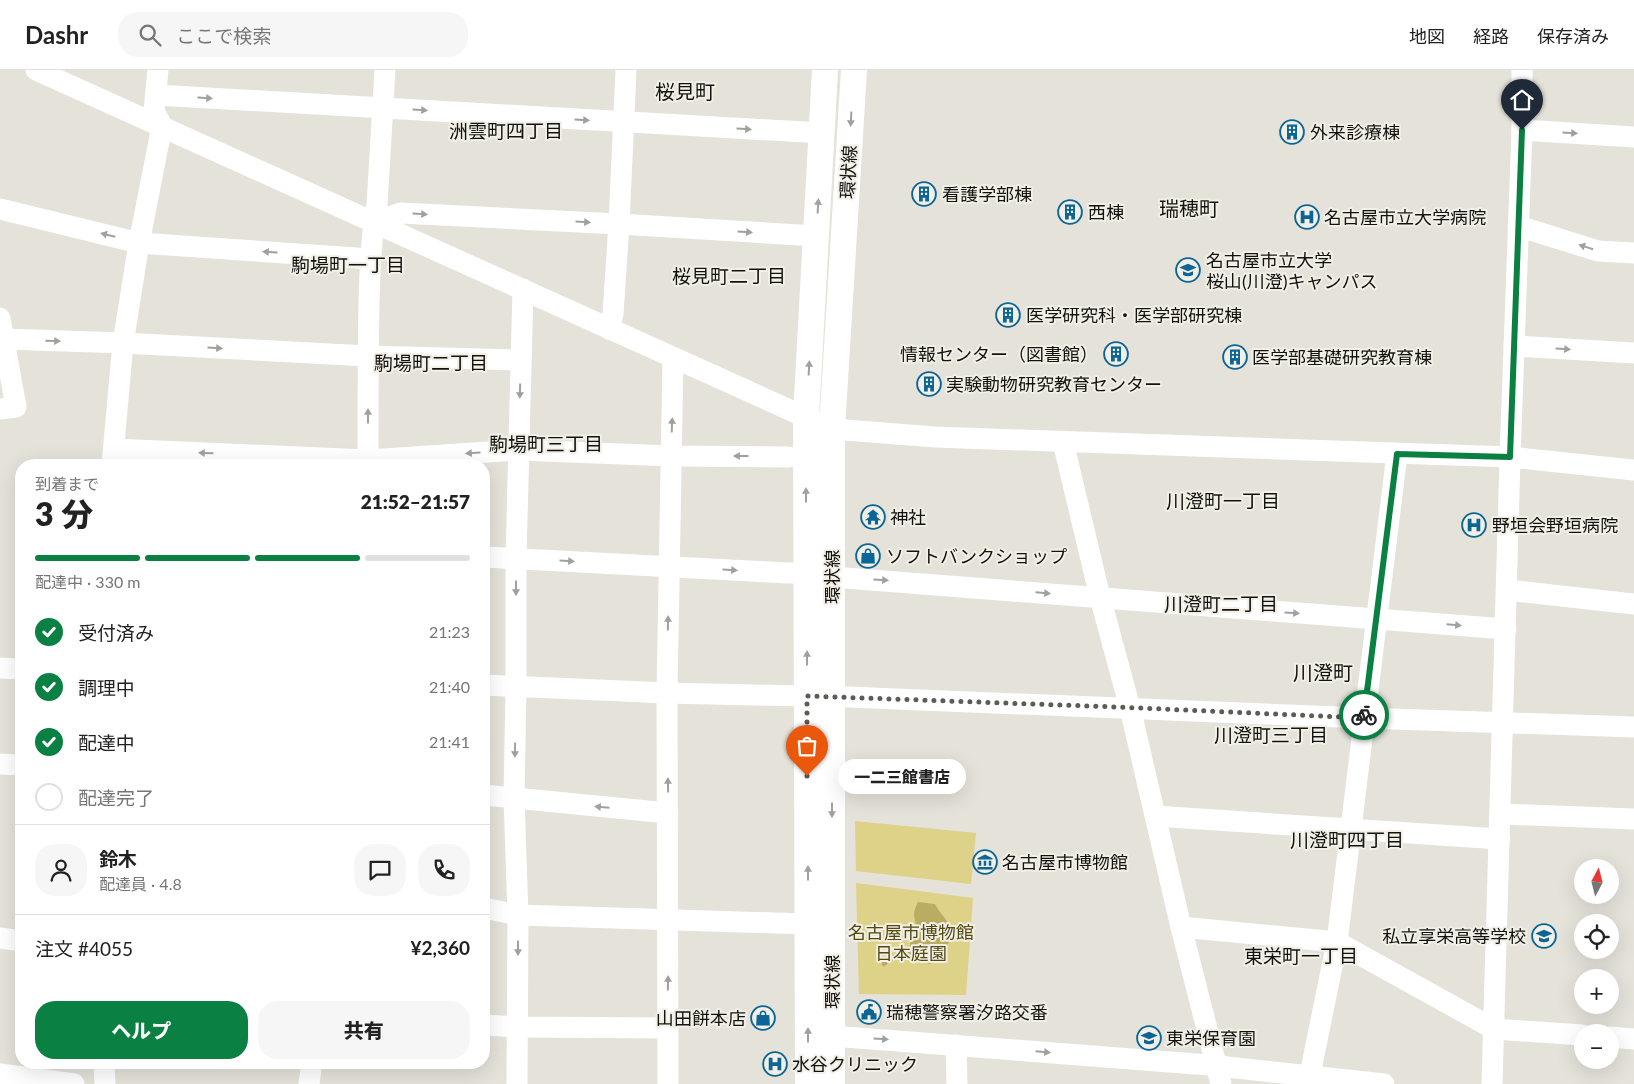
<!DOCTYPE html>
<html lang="ja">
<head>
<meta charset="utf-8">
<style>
  body { margin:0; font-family:Lato,"Noto Sans JP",sans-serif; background:#f6f6f6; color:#222; height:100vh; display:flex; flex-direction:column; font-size:19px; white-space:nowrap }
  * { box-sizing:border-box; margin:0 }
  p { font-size:16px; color:#767676 }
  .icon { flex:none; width:28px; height:28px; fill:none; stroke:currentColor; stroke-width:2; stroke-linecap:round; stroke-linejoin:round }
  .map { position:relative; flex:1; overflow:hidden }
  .drawer { position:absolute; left:15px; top:389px; width:475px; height:610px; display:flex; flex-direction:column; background:#fff; border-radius:20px; box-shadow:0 5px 20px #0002 }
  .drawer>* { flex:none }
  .needle { width:32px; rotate:7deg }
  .controls { position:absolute; left:1574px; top:789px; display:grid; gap:10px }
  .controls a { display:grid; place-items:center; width:45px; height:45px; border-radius:50%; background:#fff; box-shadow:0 5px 20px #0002; font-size:25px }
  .pin { position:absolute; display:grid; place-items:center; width:42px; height:42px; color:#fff; margin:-51px -21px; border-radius:50% 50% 50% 0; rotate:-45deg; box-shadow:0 0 5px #0007 }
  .pin .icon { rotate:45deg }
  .courier { position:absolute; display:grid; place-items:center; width:50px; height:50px; margin:-25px; border:4px solid #0b8043; border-radius:50%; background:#fff; color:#222; box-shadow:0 1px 6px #0007 }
  .bubble { position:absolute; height:35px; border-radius:18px; background:#fff; box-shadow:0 5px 20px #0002; font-size:16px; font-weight:800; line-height:35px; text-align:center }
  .overview em { font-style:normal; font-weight:800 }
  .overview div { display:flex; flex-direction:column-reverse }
  .overview { display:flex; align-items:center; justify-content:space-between; height:85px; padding:0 20px }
  h1 { font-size:32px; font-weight:800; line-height:38px }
  .bar { display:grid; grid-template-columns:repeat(4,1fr); gap:8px 5px; align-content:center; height:60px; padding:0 20px }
  .bar i { height:6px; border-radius:4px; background:#e0e0e0 }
  .bar .on { background:#0b8043 }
  .bar p { grid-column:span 4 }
  .line { display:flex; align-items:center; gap:12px; padding:0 20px; border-top:1px solid #e0e0e0 }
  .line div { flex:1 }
  .round { display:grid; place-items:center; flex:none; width:52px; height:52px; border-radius:20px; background:#f6f6f6 }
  ol { padding:0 20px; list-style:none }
  li { display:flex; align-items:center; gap:15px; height:55px }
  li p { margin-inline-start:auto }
  li .icon { padding:5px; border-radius:50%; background:#0b8043; color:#fff; stroke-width:4 }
  li:last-child { color:#767676 }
  li i { width:28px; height:28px; border:2px solid #e0e0e0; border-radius:50% }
  .button { display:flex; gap:10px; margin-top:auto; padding:10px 20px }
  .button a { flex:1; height:58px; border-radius:20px; background:#0b8043; color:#fff; font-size:20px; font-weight:800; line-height:58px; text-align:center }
  .button a+a { background:#f6f6f6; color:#222 }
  header { display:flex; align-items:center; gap:30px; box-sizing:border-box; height:70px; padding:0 25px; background:#fff; border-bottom:1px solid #e0e0e0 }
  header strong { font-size:24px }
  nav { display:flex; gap:28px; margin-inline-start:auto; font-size:18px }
  .search { width:350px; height:45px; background:#f6f6f6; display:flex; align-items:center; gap:12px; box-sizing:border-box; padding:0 18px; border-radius:20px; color:#767676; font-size:19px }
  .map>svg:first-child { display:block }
</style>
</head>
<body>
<header>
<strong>Dashr</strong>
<div class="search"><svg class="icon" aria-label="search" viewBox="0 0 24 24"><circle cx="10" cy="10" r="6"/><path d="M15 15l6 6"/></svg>ここで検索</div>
<nav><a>地図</a><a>経路</a><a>保存済み</a></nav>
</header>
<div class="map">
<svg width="1634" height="1014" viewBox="0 0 1634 1014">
  <rect width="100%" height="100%" fill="#e4e2d9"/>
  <!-- green -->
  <g fill="#ded288">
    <polygon points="855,751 976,763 971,814 856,801"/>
    <polygon points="856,813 973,828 966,925 859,924"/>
  </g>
  <!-- water -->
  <path fill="#baad63" d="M918,832L935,834C942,848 958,857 948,874C945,879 941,883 936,884L933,892L930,894L912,889L910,873L917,856C913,847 913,841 918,832Z"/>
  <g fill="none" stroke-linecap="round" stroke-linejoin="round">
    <!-- stream -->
    <path stroke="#baad63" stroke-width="4.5" d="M884,894C893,885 904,883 916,881"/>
    <!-- minor -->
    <g stroke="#fff" stroke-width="21">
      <polyline points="36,0 832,359 935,367 1510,387 1634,400"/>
      <polyline points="156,25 822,63"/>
      <polyline points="1522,60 1634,67"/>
      <polyline points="0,139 139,173 371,189"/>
      <polyline points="373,153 401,143 619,154 816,166"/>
      <polyline points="1518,156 1598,181 1634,183"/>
      <polyline points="0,248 16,337 0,339"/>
      <polyline points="609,259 613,244 619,154 626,0"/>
      <polyline points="4,269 123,273 368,286 520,290"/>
      <polyline points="1514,276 1634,283"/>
      <polyline points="1063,372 1100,527 1130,638 1181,857 1221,1014"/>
      <polyline points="114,379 368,390 519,380 671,386 789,387"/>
      <polyline points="112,395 123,273 139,173 162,56 154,41 158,0"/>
      <path d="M368,395C368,340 368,285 369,231C370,199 371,167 377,135L385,0"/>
      <polyline points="484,487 788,503 807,503"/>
      <polyline points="832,507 1506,559"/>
      <polyline points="1507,520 1634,534"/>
      <polyline points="0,598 21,599"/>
      <polyline points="484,615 667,623 848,627 1364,648 1634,657"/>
      <polyline points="0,694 21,695"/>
      <polyline points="484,725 668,743"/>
      <polyline points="1501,744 1634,749"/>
      <polyline points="1155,746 1500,769"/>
      <polyline points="484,838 518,845 808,854"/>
      <polyline points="1181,857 1337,872 1494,959 1582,965"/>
      <polyline points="0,868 21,871"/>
      <polyline points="484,955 517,957 667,958"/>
      <polyline points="832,966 1209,995 1384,1014"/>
      <polyline points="1610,967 1634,969"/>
      <polyline points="956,975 957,1014"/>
      <polyline points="104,992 105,1014"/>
      <polyline points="0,1004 74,1014"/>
      <polyline points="309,1014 312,992"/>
      <polyline points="517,1014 518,845 514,728 516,616 516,488 523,219"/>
      <polyline points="668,1014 667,623 673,288"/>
      <polyline points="1308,1014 1337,872 1397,384"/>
      <polyline points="1492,1014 1510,387 1522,60 1522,0"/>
    </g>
    <!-- major -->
    <g stroke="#fff" stroke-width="26">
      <polyline points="808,1014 806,347 825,0"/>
      <polyline points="832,1014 832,359 854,0"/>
    </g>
  </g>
  <!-- one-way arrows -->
  <defs><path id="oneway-solid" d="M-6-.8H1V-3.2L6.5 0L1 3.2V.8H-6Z" transform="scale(1.25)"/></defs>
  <g fill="#a1a09f">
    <use href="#oneway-solid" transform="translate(205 28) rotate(3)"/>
    <use href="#oneway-solid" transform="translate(420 40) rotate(3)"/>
    <use href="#oneway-solid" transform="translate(851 49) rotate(93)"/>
    <use href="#oneway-solid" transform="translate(582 50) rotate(3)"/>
    <use href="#oneway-solid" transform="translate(744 59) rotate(3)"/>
    <use href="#oneway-solid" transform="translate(1570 63) rotate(3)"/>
    <use href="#oneway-solid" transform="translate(818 136) rotate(-87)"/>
    <use href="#oneway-solid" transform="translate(420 144) rotate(3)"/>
    <use href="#oneway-solid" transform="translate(583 152) rotate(3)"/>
    <use href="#oneway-solid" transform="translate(745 162) rotate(4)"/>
    <use href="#oneway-solid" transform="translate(108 165) rotate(-166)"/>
    <use href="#oneway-solid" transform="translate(1586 177) rotate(-162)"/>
    <use href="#oneway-solid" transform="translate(270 182) rotate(-176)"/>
    <use href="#oneway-solid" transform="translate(53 271) rotate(2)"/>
    <use href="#oneway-solid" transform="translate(215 278) rotate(3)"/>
    <use href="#oneway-solid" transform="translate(1563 279) rotate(4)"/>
    <use href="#oneway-solid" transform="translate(809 298) rotate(-87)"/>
    <use href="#oneway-solid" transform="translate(520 321) rotate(91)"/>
    <use href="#oneway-solid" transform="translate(368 346) rotate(-90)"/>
    <use href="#oneway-solid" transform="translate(672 355) rotate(-88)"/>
    <use href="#oneway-solid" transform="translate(206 383) rotate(-178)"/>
    <use href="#oneway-solid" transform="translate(473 383) rotate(176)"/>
    <use href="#oneway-solid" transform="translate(741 386) rotate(-180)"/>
    <use href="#oneway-solid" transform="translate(806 425) rotate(-90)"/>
    <use href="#oneway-solid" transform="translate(567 491) rotate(3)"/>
    <use href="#oneway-solid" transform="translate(730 500) rotate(4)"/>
    <use href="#oneway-solid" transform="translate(881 510) rotate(4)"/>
    <use href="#oneway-solid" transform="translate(516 518) rotate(90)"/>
    <use href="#oneway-solid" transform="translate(1043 523) rotate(5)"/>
    <use href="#oneway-solid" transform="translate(1292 543) rotate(4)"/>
    <use href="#oneway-solid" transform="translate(668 553) rotate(-89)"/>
    <use href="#oneway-solid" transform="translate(1454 555) rotate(5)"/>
    <use href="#oneway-solid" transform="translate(807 588) rotate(-90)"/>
    <use href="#oneway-solid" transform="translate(515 680) rotate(91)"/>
    <use href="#oneway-solid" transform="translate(668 715) rotate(-91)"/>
    <use href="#oneway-solid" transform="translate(602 737) rotate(-175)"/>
    <use href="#oneway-solid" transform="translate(832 740) rotate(90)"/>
    <use href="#oneway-solid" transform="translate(808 803) rotate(-90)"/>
    <use href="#oneway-solid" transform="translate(518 878) rotate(90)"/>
    <use href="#oneway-solid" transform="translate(668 913) rotate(-89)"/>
    <use href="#oneway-solid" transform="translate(808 965) rotate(-90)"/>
    <use href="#oneway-solid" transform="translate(881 969) rotate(4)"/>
    <use href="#oneway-solid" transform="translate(1043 982) rotate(5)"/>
  </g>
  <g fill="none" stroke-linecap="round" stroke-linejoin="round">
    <!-- done -->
    <polyline stroke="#5c5b56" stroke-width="5" stroke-dasharray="0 9" points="807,706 807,626 1117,637 1364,648 1364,645"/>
    <!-- route -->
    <polyline stroke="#0b8043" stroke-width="6" points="1364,645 1397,384 1510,387 1522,60"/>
  </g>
  <!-- icons -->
  <defs>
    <g id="building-ring" transform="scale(1.25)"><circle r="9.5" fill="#f1efe6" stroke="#0b6595" stroke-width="1.5"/><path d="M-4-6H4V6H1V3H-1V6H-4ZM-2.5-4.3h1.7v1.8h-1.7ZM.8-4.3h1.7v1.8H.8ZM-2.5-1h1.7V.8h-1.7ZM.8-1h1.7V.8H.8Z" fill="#0b6595"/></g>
    <g id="hospital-ring" transform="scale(1.25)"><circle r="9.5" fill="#f1efe6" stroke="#0b6595" stroke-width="1.5"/><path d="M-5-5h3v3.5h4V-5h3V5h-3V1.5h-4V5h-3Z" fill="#0b6595"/></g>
    <g id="university-ring" transform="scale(1.25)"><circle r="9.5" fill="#f1efe6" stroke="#0b6595" stroke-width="1.5"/><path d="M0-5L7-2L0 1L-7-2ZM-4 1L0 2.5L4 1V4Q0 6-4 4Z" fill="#0b6595"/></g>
    <g id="temple-ring" transform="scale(1.25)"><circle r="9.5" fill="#f1efe6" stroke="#0b6595" stroke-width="1.5"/><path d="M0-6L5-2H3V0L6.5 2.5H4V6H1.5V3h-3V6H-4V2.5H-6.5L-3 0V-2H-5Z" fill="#0b6595"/></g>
    <g id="shop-ring" transform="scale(1.25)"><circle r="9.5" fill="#f1efe6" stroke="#0b6595" stroke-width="1.5"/><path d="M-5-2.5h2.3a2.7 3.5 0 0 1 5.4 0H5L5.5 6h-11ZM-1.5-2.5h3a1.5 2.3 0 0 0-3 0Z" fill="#0b6595"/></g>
    <g id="museum-ring" transform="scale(1.25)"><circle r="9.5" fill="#f1efe6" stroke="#0b6595" stroke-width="1.5"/><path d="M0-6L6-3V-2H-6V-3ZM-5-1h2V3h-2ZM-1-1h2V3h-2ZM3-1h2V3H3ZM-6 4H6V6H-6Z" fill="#0b6595"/></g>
    <g id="school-ring" transform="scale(1.25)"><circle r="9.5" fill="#f1efe6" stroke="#0b6595" stroke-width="1.5"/><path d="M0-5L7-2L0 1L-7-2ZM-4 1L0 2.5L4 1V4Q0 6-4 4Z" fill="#0b6595"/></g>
    <g id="civic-ring" transform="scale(1.25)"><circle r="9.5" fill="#f1efe6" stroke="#0b6595" stroke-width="1.5"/><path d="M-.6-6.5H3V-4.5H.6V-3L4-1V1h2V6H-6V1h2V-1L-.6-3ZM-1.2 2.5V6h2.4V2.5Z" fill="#0b6595"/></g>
  </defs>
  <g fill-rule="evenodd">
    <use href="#building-ring" x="1292" y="62"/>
    <use href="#building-ring" x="924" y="124"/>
    <use href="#building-ring" x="1070" y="142"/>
    <use href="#hospital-ring" x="1307" y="147"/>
    <use href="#university-ring" x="1188" y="200"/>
    <use href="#building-ring" x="1008" y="245"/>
    <use href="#building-ring" x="1116" y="284"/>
    <use href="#building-ring" x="1235" y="287"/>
    <use href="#building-ring" x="929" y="314"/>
    <use href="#temple-ring" x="873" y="447"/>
    <use href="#hospital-ring" x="1474" y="455"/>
    <use href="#shop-ring" x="868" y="486"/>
    <use href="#museum-ring" x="985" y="792"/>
    <use href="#school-ring" x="1544" y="866"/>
    <use href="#civic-ring" x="869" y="942"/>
    <use href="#shop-ring" x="763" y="948"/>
    <use href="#school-ring" x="1149" y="968"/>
    <use href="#hospital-ring" x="775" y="994"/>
  </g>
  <g text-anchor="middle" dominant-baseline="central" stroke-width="4" stroke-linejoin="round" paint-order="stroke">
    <!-- poi labels -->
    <g font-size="18" fill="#13120f" stroke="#f1efe6" text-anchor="start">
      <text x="1310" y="62">外来診療棟</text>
      <text x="942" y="124">看護学部棟</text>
      <text x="1088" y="142">西棟</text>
      <text x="1324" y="147">名古屋市立大学病院</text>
      <text x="1206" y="190">名古屋市立大学<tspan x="1206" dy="21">桜山(川澄)キャンパス</tspan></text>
      <text x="1026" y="245">医学研究科・医学部研究棟</text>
      <text x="1098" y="284" text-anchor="end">情報センター（図書館）</text>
      <text x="1252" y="287">医学部基礎研究教育棟</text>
      <text x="946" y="314">実験動物研究教育センター</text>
      <text x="890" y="447">神社</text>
      <text x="1492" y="455">野垣会野垣病院</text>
      <text x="886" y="486">ソフトバンクショップ</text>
      <text x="1002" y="792">名古屋市博物館</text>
      <text x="1526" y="866" text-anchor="end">私立享栄高等学校</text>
      <text x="886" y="942">瑞穂警察署汐路交番</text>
      <text x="746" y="948" text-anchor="end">山田餅本店</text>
      <text x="1166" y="968">東栄保育園</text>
      <text x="792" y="994">水谷クリニック</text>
    </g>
    <!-- street labels -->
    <g font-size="18" fill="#13120f" stroke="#f1efe6">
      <text transform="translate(848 102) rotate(-87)">環状線</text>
      <text transform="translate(832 507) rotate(-90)">環状線</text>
      <text transform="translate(832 912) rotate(-90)">環状線</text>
    </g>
    <!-- park labels -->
    <g font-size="18" fill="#544a11" stroke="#f1efe6">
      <text x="911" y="862">名古屋市博物館<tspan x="911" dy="21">日本庭園</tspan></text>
    </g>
    <!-- neighbourhood labels -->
    <g font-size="19" fill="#13120f" stroke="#f1efe6">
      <text x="506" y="60">洲雲町四丁目</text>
      <text x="348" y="194">駒場町一丁目</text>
      <text x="729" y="205">桜見町二丁目</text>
      <text x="431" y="292">駒場町二丁目</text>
      <text x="546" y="373">駒場町三丁目</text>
      <text x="1223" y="430">川澄町一丁目</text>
      <text x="1221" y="533">川澄町二丁目</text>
      <text x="1271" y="664">川澄町三丁目</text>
      <text x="1347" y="769">川澄町四丁目</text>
      <text x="1301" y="885">東栄町一丁目</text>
    </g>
    <!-- quarter labels -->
    <g font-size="20" fill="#13120f" stroke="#f1efe6">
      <text x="685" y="21">桜見町</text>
      <text x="1189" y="138">瑞穂町</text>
      <text x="1323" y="602">川澄町</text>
    </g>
  </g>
</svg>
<div class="controls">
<a><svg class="needle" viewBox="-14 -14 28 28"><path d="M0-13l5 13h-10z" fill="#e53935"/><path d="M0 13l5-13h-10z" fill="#767676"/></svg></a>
<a><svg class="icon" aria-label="locate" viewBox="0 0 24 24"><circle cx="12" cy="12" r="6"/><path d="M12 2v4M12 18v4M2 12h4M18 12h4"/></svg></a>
<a>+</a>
<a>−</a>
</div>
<div class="pin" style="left:807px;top:706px;background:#ea580c"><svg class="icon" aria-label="bag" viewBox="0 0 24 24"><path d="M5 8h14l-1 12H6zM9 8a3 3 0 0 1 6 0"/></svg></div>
<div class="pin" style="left:1522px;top:60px;background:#1f2937"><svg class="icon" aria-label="home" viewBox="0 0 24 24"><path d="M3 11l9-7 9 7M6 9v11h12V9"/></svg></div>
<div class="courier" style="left:1364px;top:645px"><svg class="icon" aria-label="bike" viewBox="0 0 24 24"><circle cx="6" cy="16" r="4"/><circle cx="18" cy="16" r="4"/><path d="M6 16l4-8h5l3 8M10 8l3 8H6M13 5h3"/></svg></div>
<div class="bubble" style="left:838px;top:689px;width:128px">一二三館書店</div>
<section class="drawer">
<div class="overview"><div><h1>3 分</h1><p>到着まで</p></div><em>21:52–21:57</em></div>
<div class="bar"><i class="on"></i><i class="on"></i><i class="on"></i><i></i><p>配達中 · 330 m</p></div>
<ol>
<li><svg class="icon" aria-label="check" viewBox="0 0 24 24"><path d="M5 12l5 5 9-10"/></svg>受付済み<p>21:23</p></li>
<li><svg class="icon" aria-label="check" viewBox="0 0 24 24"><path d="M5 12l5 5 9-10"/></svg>調理中<p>21:40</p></li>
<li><svg class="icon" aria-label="check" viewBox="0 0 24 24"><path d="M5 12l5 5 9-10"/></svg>配達中<p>21:41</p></li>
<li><i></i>配達完了</li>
</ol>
<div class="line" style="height:90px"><a class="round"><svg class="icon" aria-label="person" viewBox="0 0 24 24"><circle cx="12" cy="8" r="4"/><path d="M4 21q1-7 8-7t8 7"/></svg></a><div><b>鈴木</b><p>配達員 · 4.8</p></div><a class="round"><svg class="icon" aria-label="chat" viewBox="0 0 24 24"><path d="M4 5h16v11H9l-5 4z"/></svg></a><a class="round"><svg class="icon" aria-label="phone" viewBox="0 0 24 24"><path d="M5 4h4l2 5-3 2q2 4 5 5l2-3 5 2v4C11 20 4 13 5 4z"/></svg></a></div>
<div class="line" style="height:65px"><div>注文 #4055</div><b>¥2,360</b></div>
<div class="button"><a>ヘルプ</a><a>共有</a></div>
</section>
</div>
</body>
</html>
